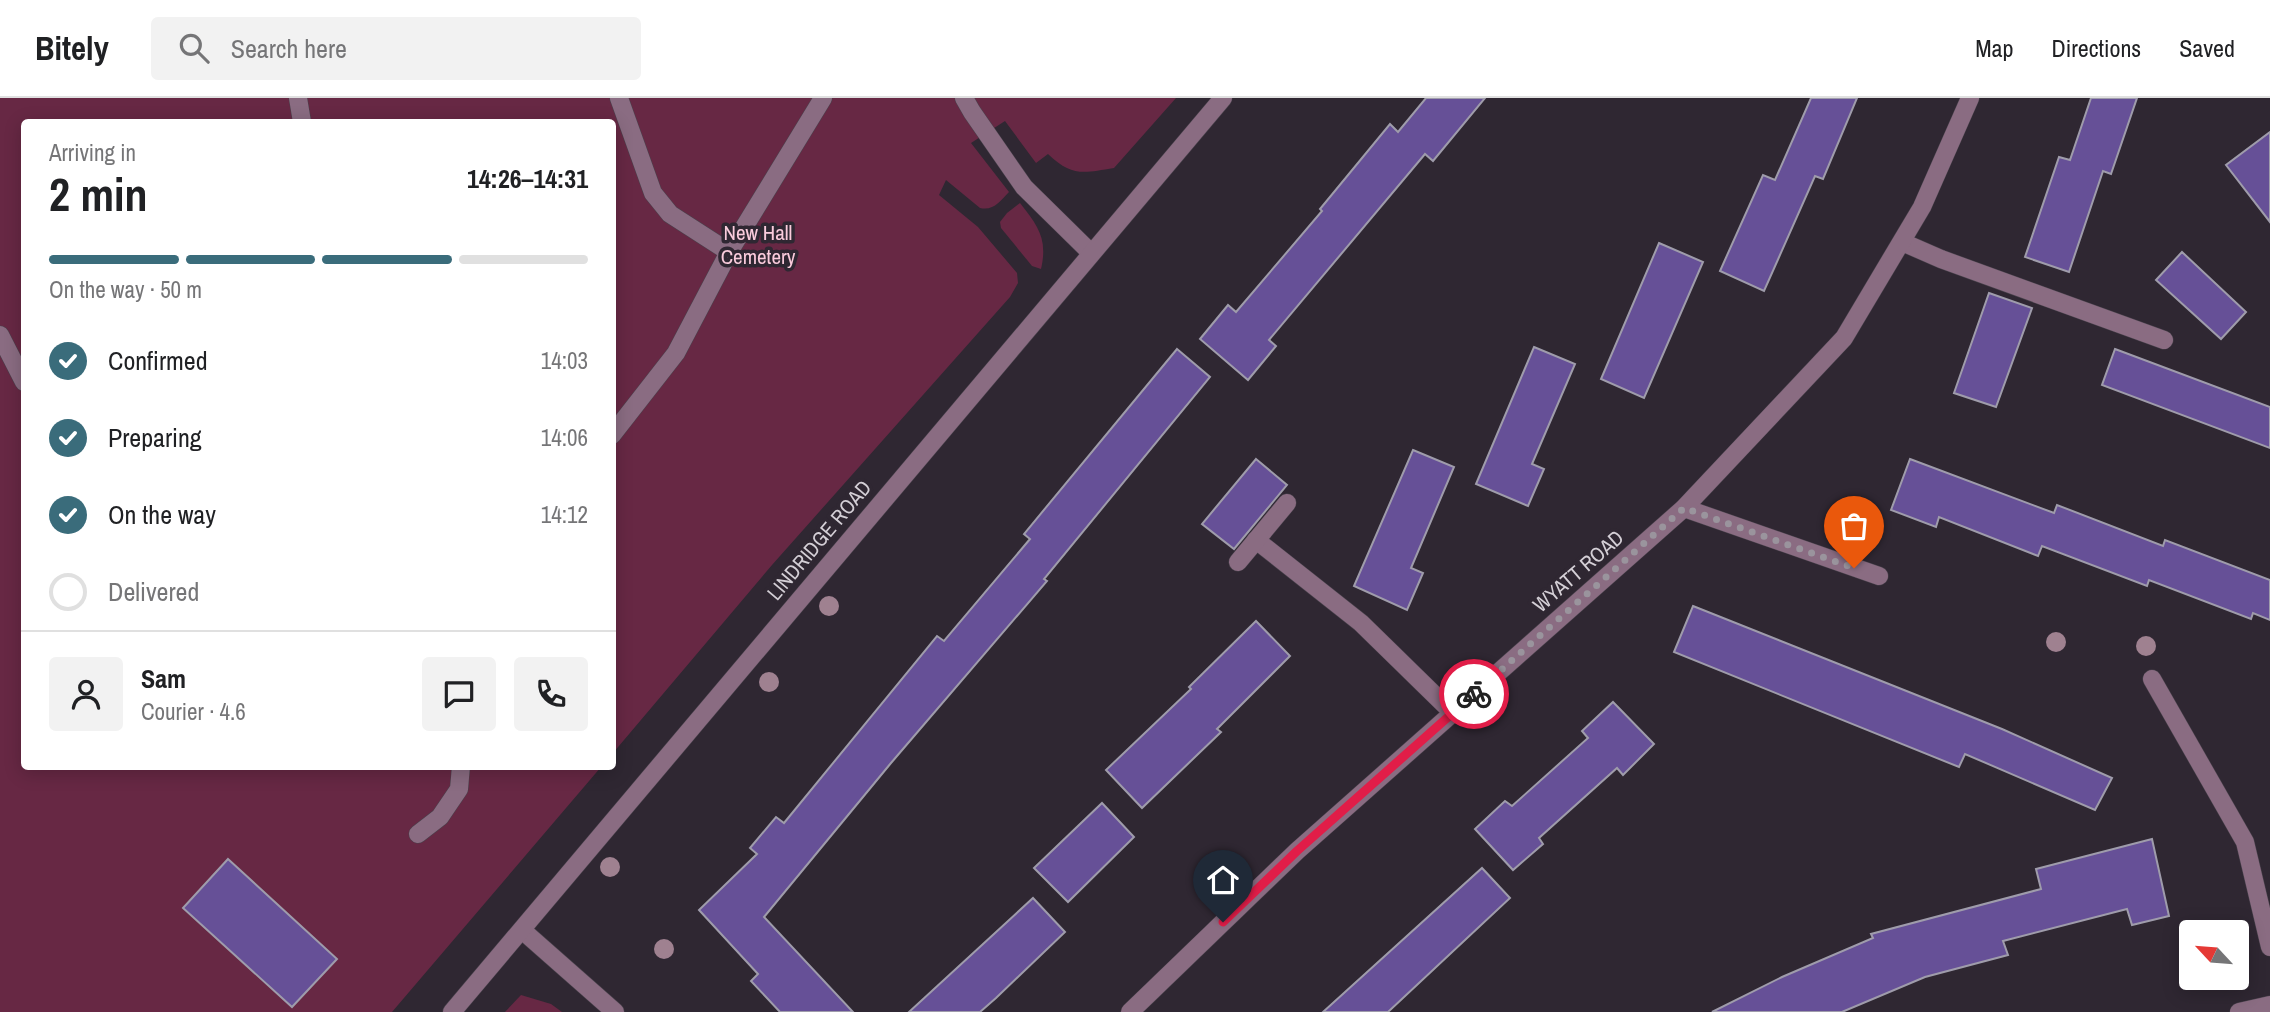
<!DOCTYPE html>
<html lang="en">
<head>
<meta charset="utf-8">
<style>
  body { margin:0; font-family:"Archivo Narrow",sans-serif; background:#f2f2f2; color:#202124; height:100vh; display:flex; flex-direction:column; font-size:26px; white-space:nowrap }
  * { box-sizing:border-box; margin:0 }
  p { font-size:23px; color:#757577 }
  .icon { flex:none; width:38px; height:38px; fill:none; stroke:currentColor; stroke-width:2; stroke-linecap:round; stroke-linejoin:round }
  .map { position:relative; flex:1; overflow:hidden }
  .side { position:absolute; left:21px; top:21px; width:595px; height:651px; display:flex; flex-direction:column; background:#fff; border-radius:7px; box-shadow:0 4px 18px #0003 }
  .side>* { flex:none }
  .needle { width:46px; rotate:296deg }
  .controls { position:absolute; left:2179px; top:822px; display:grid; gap:14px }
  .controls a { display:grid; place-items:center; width:70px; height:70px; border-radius:7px; background:#fff; box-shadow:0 4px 18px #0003; font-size:35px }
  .pin { position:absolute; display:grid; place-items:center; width:60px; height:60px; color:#fff; margin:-72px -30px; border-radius:50% 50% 50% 0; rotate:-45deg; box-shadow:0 0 7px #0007 }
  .pin .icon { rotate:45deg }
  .courier { position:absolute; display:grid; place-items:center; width:70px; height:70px; margin:-35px; border:5px solid #e11d48; border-radius:50%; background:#fff; color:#222; box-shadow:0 2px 9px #0007 }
  .headline em { font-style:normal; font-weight:800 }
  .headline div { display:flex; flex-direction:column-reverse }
  .headline { display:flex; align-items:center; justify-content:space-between; height:119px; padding:0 28px }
  h1 { font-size:46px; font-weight:800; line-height:52px }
  .bar { display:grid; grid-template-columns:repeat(4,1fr); gap:10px 7px; align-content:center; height:84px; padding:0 28px }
  .bar i { height:9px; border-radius:5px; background:#e0e0e0 }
  .bar .selected { background:#3a6c7b }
  .bar p { grid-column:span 4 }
  .line { display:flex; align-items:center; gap:18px; padding:0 28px; border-top:2px solid #e0e0e0 }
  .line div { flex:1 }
  .round { display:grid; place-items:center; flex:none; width:74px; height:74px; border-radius:7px; background:#f2f2f2 }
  ol { padding:0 28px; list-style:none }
  li { display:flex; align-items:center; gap:21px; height:77px }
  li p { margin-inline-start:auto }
  li .icon { padding:7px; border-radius:50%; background:#3a6c7b; color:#fff; stroke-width:4 }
  li:last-child { color:#757577 }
  li i { width:38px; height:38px; border:4px solid #e0e0e0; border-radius:50% }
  header { display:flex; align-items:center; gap:42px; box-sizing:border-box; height:98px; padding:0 35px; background:#fff; border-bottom:2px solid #e0e0e0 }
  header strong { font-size:33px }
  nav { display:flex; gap:38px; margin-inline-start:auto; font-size:24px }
  .search { width:490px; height:63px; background:#f2f2f2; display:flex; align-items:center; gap:18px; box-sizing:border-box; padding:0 24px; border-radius:7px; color:#757577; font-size:26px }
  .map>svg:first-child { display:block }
</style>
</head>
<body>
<header>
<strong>Bitely</strong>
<div class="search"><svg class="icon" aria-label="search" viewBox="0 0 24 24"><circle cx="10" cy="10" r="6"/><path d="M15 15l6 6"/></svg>Search here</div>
<nav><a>Map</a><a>Directions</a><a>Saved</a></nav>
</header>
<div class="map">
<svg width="2270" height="914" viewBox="0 0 2270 914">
  <rect width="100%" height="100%" fill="#2f2732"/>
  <!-- green -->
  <g fill="#672844">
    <path d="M0,0H1176L1114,70C1083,75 1072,79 1048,56L1036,65L1005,23L971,45L1009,94C1000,103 994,113 980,110L946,82L939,97L978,129L1017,175L1018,185L1010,199L772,467L613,655L612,24H24V668L601,669L392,914H0Z"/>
    <path d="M1020,105C1038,128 1048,141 1041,171L1032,168L1001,130L1000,124L1007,115Z"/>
    <polygon points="521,897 551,906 562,914 505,914"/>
  </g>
  <!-- building -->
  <g fill="#665097" stroke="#9f9cab" stroke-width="2">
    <polygon points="1426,0 1485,0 1433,63 1425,56 1269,242 1276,248 1248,282 1200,241 1228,207 1236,214 1322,113 1320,111 1390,26 1398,34"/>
    <polygon points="1811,0 1857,0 1823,81 1815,78 1764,193 1720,173 1763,77 1775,82"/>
    <polygon points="2091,0 2137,0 2111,76 2103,73 2069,174 2025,159 2059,59 2070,62"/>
    <polygon points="2270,34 2270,124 2226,67"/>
    <polygon points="1659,145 1703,164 1644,300 1601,281"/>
    <polygon points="2182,154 2246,214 2221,241 2156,182"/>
    <polygon points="1989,195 2032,210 1996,309 1954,295"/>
    <polygon points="1534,249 1575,266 1532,366 1544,371 1528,408 1476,386"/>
    <polygon points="1177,251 1210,279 1044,481 1047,483 891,665 764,819 853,914 780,914 751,883 758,876 699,812 757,756 750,750 776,719 784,725 937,538 944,543 1030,441 1024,436"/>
    <polygon points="2115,251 2270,309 2270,350 2102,287"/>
    <polygon points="1413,352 1454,369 1411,470 1423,475 1407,512 1354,488"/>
    <polygon points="1256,361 1287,387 1234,451 1202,426"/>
    <polygon points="1910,361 2054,415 2057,407 2163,448 2165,442 2270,482 2270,522 2253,515 2251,521 2149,482 2147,488 2042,448 2038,458 1939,419 1936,429 1891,412"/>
    <polygon points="1693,508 2002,631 2112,680 2095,712 1965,656 1959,669 1674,554"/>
    <polygon points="1256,523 1290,558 1217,631 1221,634 1142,710 1106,672 1191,591 1189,589"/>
    <polygon points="1613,604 1654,646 1623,677 1617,670 1539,740 1543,746 1513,772 1475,731 1505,703 1512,708 1588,640 1582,633"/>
    <polygon points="1102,705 1134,739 1068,804 1034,770"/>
    <polygon points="2152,741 2169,818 2132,827 2127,811 2003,843 2008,857 1925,879 1842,914 1712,914 1782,879 1873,840 1871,836 2041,791 2036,771"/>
    <polygon points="228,761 337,861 292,909 183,810"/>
    <polygon points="1482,770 1510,800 1388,914 1323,914"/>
    <polygon points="1033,800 1065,834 996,900 980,914 909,914"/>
  </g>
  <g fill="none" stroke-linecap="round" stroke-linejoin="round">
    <!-- minor casing -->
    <g stroke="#49424c" stroke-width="19">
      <g id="minor">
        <polyline points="298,0 302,24"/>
        <polyline points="619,0 653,95 670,116 729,154"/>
        <polyline points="964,0 972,14 1024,89 1091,155"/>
        <polyline points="1902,144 1941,161 2164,242"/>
        <polyline points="0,237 24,284"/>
        <polyline points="612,337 676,255 729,154 823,0"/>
        <polyline points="1684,410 1879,478"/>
        <polyline points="1256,442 1361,525 1453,615"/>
        <polyline points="1238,464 1287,405"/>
        <polyline points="2152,581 2245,744 2270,849"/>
        <polyline points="418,736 440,719 459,691 461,668"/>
        <polyline points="522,832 615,914"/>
        <polyline points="452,914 1223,0"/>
        <polyline points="1130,914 1297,753 1684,410 1844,240 1922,109 1970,0"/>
        <polyline points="2239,914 2270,907"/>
      </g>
    </g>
    <!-- minor -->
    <use href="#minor" stroke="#8a6c82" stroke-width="18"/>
  </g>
  <!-- trees -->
  <g fill="#9f8190">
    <circle cx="829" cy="508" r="10"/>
    <circle cx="2056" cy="544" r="10"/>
    <circle cx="2146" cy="548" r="10"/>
    <circle cx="769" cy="584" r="10"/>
    <circle cx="610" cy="769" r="10"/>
    <circle cx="664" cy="851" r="10"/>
  </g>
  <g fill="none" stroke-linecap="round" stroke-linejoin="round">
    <!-- done -->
    <polyline stroke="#9a949d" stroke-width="7" stroke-dasharray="0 12.6" points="1474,596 1684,410 1854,470"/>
    <!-- route -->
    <polyline stroke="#e11d48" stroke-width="9" points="1223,824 1297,753 1474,596"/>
  </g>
  <g text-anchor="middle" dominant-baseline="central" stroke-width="7" stroke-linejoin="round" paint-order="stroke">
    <!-- park labels -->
    <g font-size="21" fill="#facbdc" stroke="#2f2732">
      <text x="758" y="134">New Hall<tspan x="758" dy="24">Cemetery</tspan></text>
    </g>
    <!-- street labels -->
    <g font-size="21" fill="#d4cfd6" stroke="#2f2732">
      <text transform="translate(819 442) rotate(-50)">LINDRIDGE ROAD</text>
      <text transform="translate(1578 473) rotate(-41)">WYATT ROAD</text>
    </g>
  </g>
</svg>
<div class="controls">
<a><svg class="needle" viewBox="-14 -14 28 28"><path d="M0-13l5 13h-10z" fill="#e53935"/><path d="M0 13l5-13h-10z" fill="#757577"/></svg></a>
</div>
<div class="pin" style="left:1854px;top:470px;background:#ea580c"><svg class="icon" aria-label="bag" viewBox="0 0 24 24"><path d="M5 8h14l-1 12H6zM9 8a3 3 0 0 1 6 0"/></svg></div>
<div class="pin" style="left:1223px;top:824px;background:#1f2937"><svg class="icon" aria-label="home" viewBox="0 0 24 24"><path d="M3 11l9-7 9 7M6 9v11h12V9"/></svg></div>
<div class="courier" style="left:1474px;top:596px"><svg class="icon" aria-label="bike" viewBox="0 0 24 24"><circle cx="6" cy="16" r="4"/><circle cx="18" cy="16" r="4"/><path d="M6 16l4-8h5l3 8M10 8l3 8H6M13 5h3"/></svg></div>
<section class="side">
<div class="headline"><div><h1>2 min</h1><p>Arriving in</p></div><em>14:26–14:31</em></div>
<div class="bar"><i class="selected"></i><i class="selected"></i><i class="selected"></i><i></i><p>On the way · 50 m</p></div>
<ol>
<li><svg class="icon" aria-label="check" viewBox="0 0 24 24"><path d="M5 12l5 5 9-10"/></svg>Confirmed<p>14:03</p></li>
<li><svg class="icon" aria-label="check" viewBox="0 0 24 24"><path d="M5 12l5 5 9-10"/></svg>Preparing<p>14:06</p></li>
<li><svg class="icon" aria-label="check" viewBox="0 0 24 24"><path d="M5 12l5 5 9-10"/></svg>On the way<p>14:12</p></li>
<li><i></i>Delivered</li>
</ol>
<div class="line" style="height:126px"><a class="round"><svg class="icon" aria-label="person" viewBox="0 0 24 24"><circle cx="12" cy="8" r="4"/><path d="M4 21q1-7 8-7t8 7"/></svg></a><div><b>Sam</b><p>Courier · 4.6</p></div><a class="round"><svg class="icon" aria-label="chat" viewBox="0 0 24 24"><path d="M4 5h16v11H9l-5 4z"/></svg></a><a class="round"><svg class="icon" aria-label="phone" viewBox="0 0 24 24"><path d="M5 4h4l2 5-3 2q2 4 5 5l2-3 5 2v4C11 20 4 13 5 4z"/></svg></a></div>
</section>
</div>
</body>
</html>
